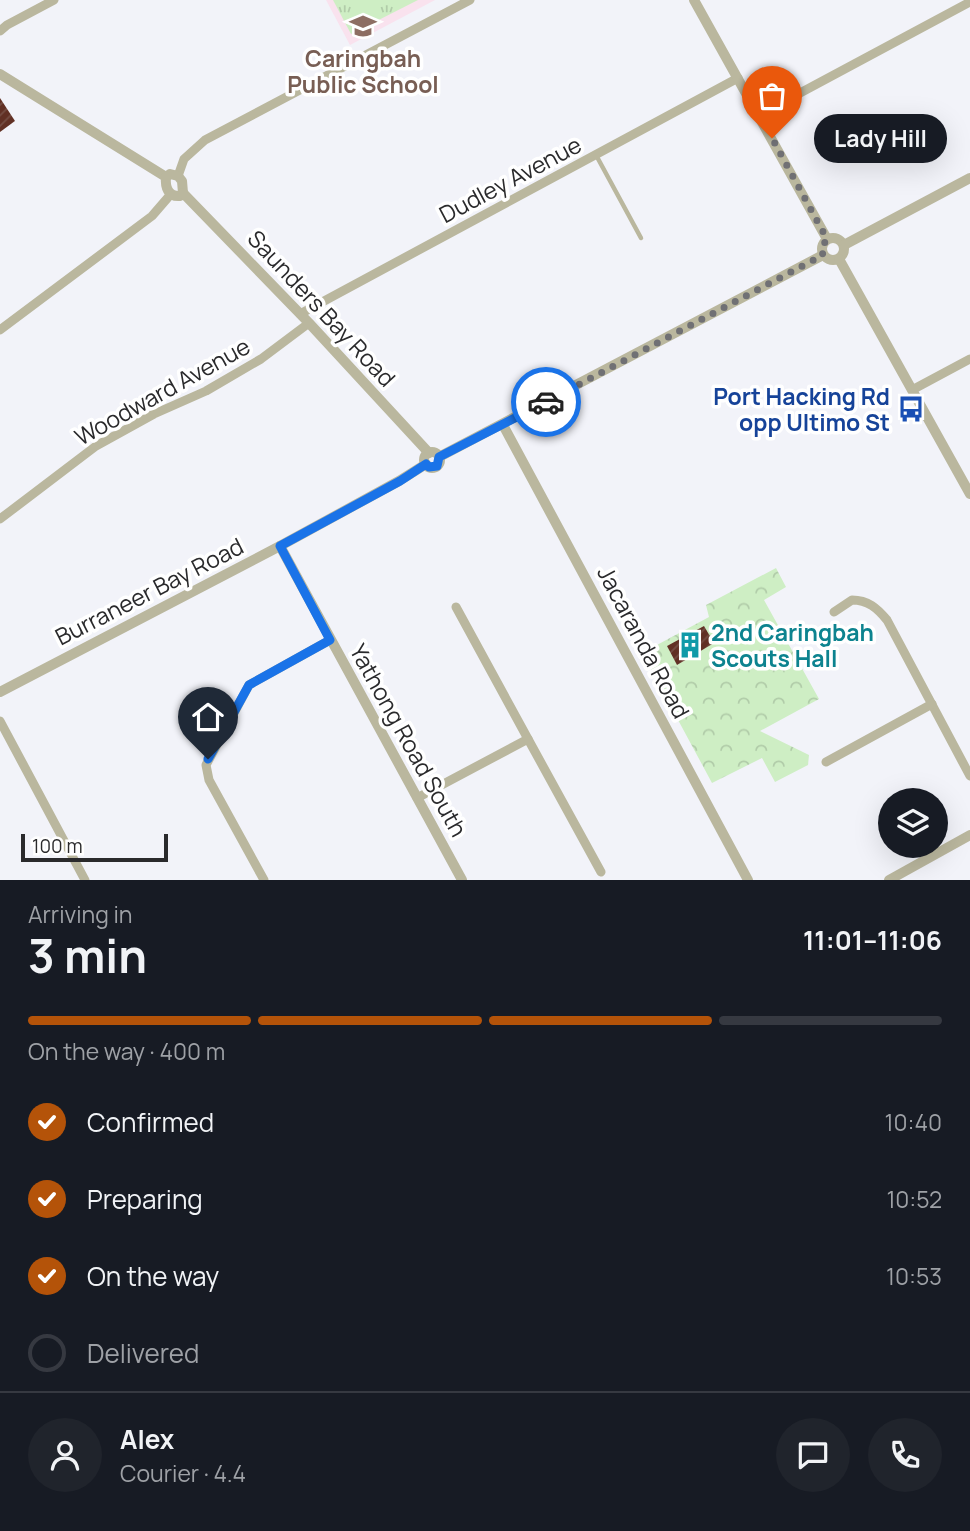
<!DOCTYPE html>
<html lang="en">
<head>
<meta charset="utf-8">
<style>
  body { margin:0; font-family:Manrope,sans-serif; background:#20242c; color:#f1f3f6; height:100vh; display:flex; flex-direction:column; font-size:26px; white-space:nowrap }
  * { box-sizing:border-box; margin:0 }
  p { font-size:23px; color:#9ea1a6 }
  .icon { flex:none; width:38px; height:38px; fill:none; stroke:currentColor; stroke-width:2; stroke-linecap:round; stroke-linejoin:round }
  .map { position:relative; height:880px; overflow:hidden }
  .side { display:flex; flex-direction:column; background:#171b24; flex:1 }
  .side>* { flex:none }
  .fabs { position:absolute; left:878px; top:788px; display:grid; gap:14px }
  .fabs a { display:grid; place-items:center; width:70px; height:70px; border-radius:50%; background:#171b24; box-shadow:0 7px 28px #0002; font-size:35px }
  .scale { position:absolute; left:21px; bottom:18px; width:147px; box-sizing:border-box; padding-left:7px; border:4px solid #2a2a2c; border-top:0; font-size:19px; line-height:24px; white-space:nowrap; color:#2a2a2c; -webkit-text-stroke:5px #fff; paint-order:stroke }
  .pin { position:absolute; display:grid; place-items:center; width:60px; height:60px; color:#fff; margin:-72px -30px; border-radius:50% 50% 50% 0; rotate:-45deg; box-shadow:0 0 7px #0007 }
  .pin .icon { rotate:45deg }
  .courier { position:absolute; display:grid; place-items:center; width:70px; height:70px; margin:-35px; border:5px solid #1a73e8; border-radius:50%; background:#fff; color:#222; box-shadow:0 2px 9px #0007 }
  .bubble { position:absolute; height:49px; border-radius:24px; background:#171b24; box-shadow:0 7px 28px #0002; font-size:23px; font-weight:700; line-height:49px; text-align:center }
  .summary em { font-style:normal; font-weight:700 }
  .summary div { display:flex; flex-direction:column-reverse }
  .summary { display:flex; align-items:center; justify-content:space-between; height:119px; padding:0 28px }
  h1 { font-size:46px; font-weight:700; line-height:52px }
  .bar { display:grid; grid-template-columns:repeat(4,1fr); gap:10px 7px; align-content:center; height:84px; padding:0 28px }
  .bar i { height:9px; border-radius:5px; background:#363941 }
  .bar .active { background:#b45309 }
  .bar p { grid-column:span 4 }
  .line { display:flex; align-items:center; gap:18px; padding:0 28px; border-top:2px solid #363941 }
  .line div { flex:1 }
  .round { display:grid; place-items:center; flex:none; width:74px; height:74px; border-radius:37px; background:#20242c }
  ol { padding:0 28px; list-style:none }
  li { display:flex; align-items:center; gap:21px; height:77px }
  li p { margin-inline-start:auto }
  li .icon { padding:7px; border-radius:50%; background:#b45309; color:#fff; stroke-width:4 }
  li:last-child { color:#9ea1a6 }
  li i { width:38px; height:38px; border:4px solid #363941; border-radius:50% }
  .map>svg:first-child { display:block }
</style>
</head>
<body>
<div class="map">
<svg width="970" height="880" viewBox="0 0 970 880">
  <defs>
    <pattern id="grass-tufts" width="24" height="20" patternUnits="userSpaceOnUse" patternTransform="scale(1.75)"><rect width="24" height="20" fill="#ceeec4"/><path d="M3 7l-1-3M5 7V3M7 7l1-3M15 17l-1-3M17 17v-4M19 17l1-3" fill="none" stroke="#b1cca9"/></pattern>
    <pattern id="park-crowns" width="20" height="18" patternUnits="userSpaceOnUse" patternTransform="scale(1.75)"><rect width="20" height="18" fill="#ceeec4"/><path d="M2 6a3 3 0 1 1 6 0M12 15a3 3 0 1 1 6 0" fill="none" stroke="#b1cca9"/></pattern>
    <pattern id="building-hatch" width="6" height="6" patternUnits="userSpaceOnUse" patternTransform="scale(1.75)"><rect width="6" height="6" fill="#613024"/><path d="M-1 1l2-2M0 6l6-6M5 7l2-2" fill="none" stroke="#744d43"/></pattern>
  </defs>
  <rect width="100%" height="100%" fill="#f2f3f9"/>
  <!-- education -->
  <polygon fill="#f9e2ee" points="326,0 435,0 350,45"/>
  <!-- grass -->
  <polygon fill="url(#grass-tufts)" points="333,0 418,0 351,34"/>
  <!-- park -->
  <polygon fill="url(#park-crowns)" points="776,568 786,587 764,600 819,699 760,731 809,755 808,765 775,782 762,758 712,783 642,653 709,617 706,605"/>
  <!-- building -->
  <g fill="url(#building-hatch)">
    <polygon points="0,98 15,121 0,132"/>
    <polygon points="704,626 714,643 677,665 667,646"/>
  </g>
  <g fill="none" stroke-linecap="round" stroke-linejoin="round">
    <!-- service -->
    <polyline stroke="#bab79e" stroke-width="4.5" points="596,155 641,238"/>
    <!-- minor -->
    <g stroke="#bab79e" stroke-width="9">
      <polyline points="0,31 7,25 54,0"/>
      <polyline points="759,115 970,2"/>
      <polyline points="178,176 184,159 205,140 470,0"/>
      <polyline points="300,314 738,78"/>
      <polyline points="0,330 152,216 171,194"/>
      <polyline points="912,390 970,359"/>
      <polyline points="0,519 96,446 154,414 206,391 261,359 309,323"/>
      <polyline points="456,607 528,739"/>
      <path d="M834,612L852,600C868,600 877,608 887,620L970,776"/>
      <polyline points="0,721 85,880"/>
      <polyline points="826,762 932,704"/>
      <polyline points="417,798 528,739 601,872"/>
      <polyline points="264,880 209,780 206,765 249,685 330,640"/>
    </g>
    <!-- tertiary -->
    <g stroke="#bab79e" stroke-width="10">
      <polyline points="694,0 827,239"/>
      <polyline points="0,74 166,177"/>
      <path d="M170,174L178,176L182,181L183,193L180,196C168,197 165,187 166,177Z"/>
      <polyline points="183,193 309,323 429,453"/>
      <circle cx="833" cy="249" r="11"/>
      <polyline points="844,245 970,178"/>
      <polyline points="839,259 970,494"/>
      <polyline points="503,425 748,880"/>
      <circle cx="432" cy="460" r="8"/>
      <polyline points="439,457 823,255"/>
      <polyline points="280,546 462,880"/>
      <polyline points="0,692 280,546 399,481 426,464"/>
      <polyline points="889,880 970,835"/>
    </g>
  </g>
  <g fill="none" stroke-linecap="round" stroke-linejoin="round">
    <!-- done -->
    <polyline stroke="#707074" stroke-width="7" stroke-dasharray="0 12.6" points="546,402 823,255 821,248 827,239 772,138"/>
    <!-- route -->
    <polyline stroke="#1a73e8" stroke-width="9" points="208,759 249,685 330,640 280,546 400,481 426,464 429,467 437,466 439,457 546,402"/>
  </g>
  <!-- icons -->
  <defs>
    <g id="school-bare" transform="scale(2.1)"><path d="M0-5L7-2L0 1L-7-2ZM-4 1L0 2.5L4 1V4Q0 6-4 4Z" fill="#8d6e63" stroke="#fff" stroke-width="2.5" paint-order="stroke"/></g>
    <g id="bus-bare" transform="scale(2.1)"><path d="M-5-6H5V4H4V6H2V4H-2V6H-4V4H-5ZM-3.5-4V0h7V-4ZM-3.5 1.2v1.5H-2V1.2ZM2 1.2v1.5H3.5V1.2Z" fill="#1a4fb4" stroke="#fff" stroke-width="2.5" paint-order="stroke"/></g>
    <g id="building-bare" transform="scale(2.1)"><path d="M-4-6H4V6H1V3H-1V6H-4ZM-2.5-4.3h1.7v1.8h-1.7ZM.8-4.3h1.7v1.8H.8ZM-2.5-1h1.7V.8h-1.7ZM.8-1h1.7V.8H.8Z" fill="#0f9aa8" stroke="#fff" stroke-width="2.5" paint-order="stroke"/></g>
  </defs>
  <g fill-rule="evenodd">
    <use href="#school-bare" x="363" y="26"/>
    <use href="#bus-bare" x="911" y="409"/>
    <use href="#building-bare" x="690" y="645"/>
  </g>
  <g text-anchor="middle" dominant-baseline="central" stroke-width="7" stroke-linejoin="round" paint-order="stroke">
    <!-- education labels -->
    <g font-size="23" font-weight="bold" fill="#785e54" stroke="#fff">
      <text x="363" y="58">Caringbah<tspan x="363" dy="26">Public School</tspan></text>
    </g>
    <!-- street labels -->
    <g font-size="23" fill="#2a2a2c" stroke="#fff">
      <text transform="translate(510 179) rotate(-28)">Dudley Avenue</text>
      <text transform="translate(322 308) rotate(47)">Saunders Bay Road</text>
      <text transform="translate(162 391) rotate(-29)">Woodward Avenue</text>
      <text transform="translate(149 591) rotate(-27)">Burraneer Bay Road</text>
      <text transform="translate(644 642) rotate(62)">Jacaranda Road</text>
      <text transform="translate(409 740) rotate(61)">Yathong Road South</text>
    </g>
    <!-- transit labels -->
    <g font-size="23" font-weight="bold" fill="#164399" stroke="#fff" text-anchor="end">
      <text x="890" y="396">Port Hacking Rd<tspan x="890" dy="26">opp Ultimo St</tspan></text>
    </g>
    <!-- culture labels -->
    <g font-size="23" font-weight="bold" fill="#0d838f" stroke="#fff" text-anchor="start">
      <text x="711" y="632">2nd Caringbah<tspan x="711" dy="26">Scouts Hall</tspan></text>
    </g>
  </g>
</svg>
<div class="fabs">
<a><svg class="icon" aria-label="layers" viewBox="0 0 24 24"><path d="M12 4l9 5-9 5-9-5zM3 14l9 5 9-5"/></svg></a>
</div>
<div class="scale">100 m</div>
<div class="pin" style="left:772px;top:138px;background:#ea580c"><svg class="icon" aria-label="bag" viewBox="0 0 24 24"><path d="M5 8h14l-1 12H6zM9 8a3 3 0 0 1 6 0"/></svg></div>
<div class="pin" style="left:208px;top:759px;background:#1f2937"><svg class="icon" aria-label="home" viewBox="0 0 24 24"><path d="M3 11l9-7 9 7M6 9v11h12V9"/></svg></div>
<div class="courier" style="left:546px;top:402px"><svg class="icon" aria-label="car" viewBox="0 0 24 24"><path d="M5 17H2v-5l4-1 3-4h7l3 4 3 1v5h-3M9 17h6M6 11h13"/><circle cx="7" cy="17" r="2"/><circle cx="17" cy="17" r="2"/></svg></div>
<div class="bubble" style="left:814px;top:114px;width:133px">Lady Hill</div>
</div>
<section class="side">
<div class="summary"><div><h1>3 min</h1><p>Arriving in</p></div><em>11:01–11:06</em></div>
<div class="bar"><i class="active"></i><i class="active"></i><i class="active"></i><i></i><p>On the way · 400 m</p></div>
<ol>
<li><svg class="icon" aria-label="check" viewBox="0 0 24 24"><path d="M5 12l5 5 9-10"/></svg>Confirmed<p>10:40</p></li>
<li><svg class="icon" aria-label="check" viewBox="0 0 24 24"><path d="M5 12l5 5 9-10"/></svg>Preparing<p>10:52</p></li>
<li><svg class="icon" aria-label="check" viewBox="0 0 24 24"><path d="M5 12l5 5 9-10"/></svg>On the way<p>10:53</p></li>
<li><i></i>Delivered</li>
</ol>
<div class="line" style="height:126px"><a class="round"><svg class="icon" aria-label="person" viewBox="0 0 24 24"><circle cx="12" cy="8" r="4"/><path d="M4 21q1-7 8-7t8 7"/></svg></a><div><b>Alex</b><p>Courier · 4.4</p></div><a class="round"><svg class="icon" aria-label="chat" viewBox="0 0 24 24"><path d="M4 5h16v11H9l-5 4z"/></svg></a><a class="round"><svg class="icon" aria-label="phone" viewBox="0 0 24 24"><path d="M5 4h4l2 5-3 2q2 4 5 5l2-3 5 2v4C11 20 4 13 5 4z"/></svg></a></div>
</section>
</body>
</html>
